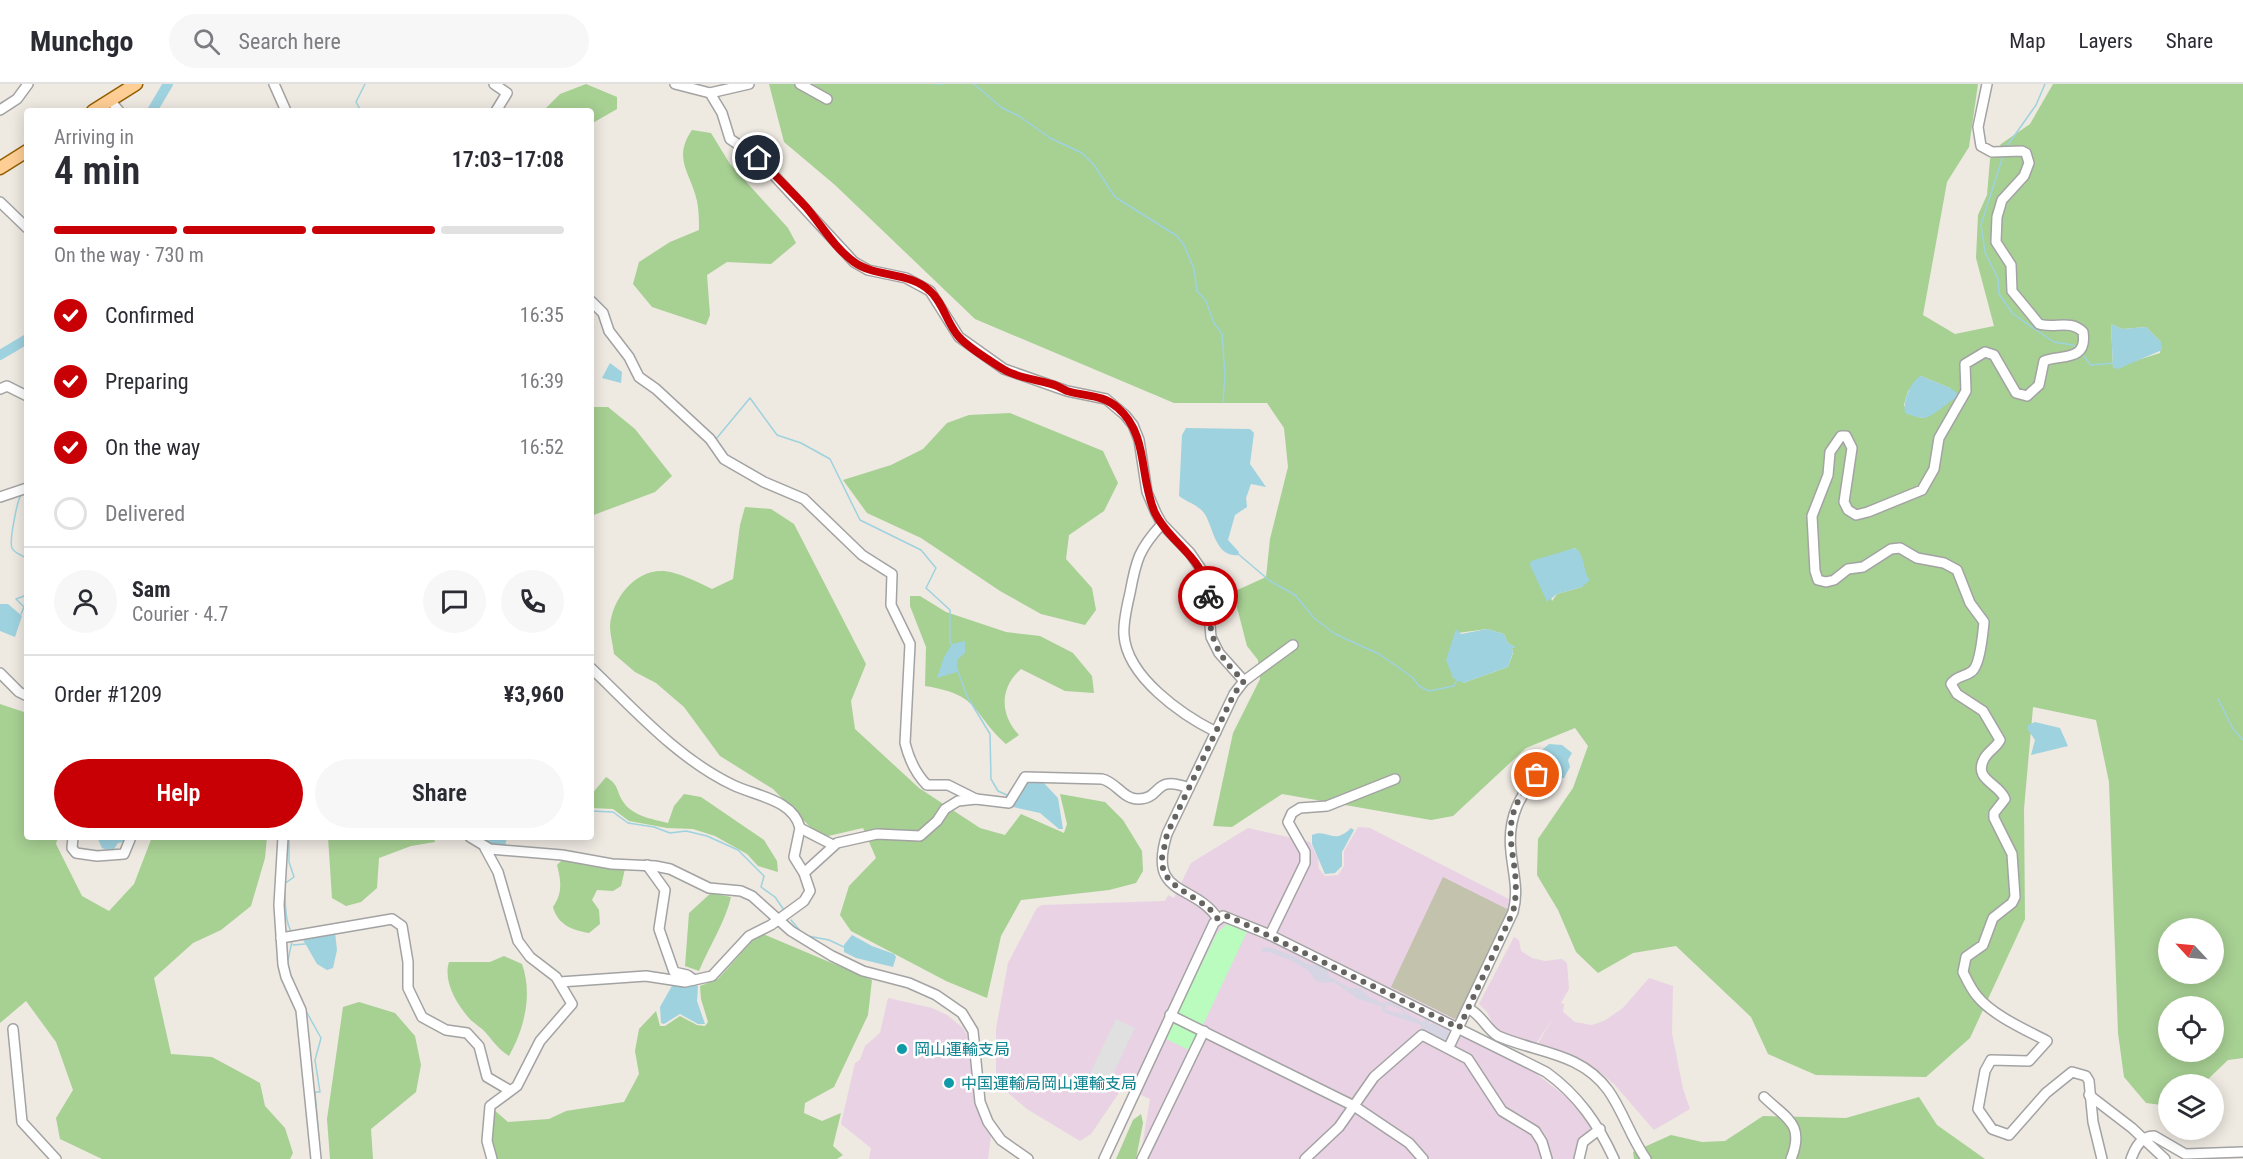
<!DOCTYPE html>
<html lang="en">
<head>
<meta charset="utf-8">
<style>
  body { margin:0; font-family:"Roboto Condensed","Noto Sans JP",sans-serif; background:#f7f7f7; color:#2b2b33; height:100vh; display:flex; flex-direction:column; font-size:22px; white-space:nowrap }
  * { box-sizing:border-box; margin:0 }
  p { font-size:20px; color:#7c7c81 }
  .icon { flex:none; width:33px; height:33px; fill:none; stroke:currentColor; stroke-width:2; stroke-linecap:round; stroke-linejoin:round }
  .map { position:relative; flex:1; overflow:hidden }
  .sheet { position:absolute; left:24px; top:24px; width:570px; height:732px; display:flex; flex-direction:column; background:#fff; border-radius:6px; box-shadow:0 3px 15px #0003 }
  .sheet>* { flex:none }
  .needle { width:39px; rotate:296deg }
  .buttons { position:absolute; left:2158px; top:834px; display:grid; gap:12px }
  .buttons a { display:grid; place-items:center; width:66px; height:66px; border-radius:50%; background:#fff; box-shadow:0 3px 15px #0003; font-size:30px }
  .pin { position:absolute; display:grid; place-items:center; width:51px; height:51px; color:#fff; margin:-26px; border:3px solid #fff; border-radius:50%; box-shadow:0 2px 6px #0007 }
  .courier { position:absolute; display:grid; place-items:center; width:60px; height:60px; margin:-30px; border:4px solid #c80006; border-radius:50%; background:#fff; color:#222; box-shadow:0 2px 8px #0007 }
  .summary em { font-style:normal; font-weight:600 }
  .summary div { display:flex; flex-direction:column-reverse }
  .summary { display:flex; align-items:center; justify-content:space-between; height:102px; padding:0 30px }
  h1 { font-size:39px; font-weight:600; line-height:45px }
  .bar { display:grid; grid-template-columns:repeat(4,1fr); gap:9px 6px; align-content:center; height:72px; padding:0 30px }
  .bar i { height:8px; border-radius:4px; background:#e1e1e2 }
  .bar .on { background:#c80006 }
  .bar p { grid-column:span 4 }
  .line { display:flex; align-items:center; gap:15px; padding:0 30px; border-top:2px solid #e1e1e2 }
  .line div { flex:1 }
  .round { display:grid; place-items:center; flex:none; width:63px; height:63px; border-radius:32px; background:#f7f7f7 }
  ol { padding:0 30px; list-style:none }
  li { display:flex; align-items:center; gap:18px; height:66px }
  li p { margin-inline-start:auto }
  li .icon { padding:6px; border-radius:50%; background:#c80006; color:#fff; stroke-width:4 }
  li:last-child { color:#7c7c81 }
  li i { width:33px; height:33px; border:3px solid #e1e1e2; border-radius:50% }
  .action { display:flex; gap:12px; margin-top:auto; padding:12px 30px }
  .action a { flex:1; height:69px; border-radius:36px; background:#c80006; color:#fff; font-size:24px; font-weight:600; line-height:69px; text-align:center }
  .action a+a { background:#f7f7f7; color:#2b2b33 }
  header { display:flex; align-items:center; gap:36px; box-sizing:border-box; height:84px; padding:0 30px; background:#fff; border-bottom:2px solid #e1e1e2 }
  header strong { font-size:28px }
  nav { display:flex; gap:33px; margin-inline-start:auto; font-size:21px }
  .search { width:420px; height:54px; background:#f7f7f7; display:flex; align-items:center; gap:15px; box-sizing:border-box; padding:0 21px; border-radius:33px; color:#7c7c81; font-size:22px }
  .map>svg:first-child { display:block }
</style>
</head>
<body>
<header>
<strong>Munchgo</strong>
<div class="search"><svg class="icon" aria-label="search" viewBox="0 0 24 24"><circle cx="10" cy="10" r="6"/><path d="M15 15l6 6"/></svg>Search here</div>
<nav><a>Map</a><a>Layers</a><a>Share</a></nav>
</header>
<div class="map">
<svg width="2243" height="1075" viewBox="0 0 2243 1075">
  <rect width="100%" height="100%" fill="#eee9e1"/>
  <!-- industrial -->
  <g fill="#e8d2e4">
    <polygon points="1358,743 1370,744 1511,816 1512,825 1454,948 1530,985 1569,1015 1591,1043 1579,1058 1576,1075 1143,1075 1141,1070 1150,1015 1123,1003 1091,1050 1080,1057 1027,1025 1000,1002 996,995 996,945 1008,879 1037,824 1042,821 1165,817 1168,811 1174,814 1191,779 1248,744 1310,758 1318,775 1319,785 1325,792 1338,791 1344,782 1344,767"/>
    <polygon points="1514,853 1519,856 1521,867 1532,874 1545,877 1562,875 1567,879 1569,905 1561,919 1564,920 1563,928 1575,938 1592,941 1604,937 1623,924 1649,894 1673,902 1672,949 1683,1005 1690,1025 1654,1046 1614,1000 1600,988 1597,990 1537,961 1554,932 1536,960 1496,946 1487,928 1479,920"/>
    <polygon points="888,914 932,924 947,931 963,944 967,951 969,974 972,976 974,1012 991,1052 988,1075 869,1075 871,1064 841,1040 855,979 860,976 865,962 880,949"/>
  </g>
  <!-- construction -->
  <polygon fill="#c3c2ac" points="1443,793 1511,827 1460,934 1455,935 1391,903"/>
  <!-- forest -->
  <g fill="#a7d093" fill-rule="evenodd">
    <polygon points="586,0 617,13 617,25 591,40 591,27 543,27 560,10"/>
    <path d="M769,0H1978L1969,63L1947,98L1923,231L1955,250L1994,242L1976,174L1978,131L1987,111L1990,75L2001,60L2030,40L2053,0H2243V974L2228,976L2203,1000H2169V1022L2146,1019L2124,993L2118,949L2109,698L2096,636L2033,623L2024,725L2025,835L1970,954L1926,993L1816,991L1768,970L1751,933L1676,862L1633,869L1598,889L1576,868L1558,826L1537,791L1538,755L1573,704L1588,662L1575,644L1526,664L1453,732L1431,736L1282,710L1232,743L1213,742L1233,649L1260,595L1258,576L1247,562L1233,508L1266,493L1270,455L1288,383L1284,344L1267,319H1174L975,235L835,101L784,58ZM2111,240L2122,245L2146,243L2161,258L2160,269L2113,284ZM1921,292L1950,304L1955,313L1922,334L1908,330L1904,321L1908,307ZM1575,464C1586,475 1585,489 1582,503L1557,510L1552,517L1540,476ZM1487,545L1504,550L1508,559L1515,563L1512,564L1513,569L1508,583L1463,599L1458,549ZM2169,844H2214V890H2169ZM2169,922H2214V968H2169Z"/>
    <path d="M692,46L711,49L730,80L788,144L796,159L771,180L727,178L707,191L710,231L706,241L652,223L633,200L639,178L670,158L699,146C699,137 699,127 697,117C691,89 672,75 692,46Z"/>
    <polygon points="591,323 608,323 635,345 672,392 655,408 591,432"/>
    <polygon points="1010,329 1103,367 1118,399 1104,427 1069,451 1066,475 1092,504 1096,526 1085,541 1041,530 1000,507 921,454 867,429 843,396 891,381 923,365 947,339 969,331"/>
    <path d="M745,423L771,425L794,440L866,580L851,617L855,645L919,704L980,744L1005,751L1021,730L1064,749L1067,740L1060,710L1105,718L1123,736L1142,767L1143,787L1136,799L1109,806L1021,816L1001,852L987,914L946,897L851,847L840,831L849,802L876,774L863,744L824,753L813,746L773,705L720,672L684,623L656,599L635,588L614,570C613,561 610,550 610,542C612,515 635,485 664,487C681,489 697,498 712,505L733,495L740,441Z"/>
    <path d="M910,512H920L946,528L1006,548L1040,552L1073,569L1092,592L1094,609L1065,607L1021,585C999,604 1000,631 1019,651L1006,660C970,627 981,611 925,602L926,563L910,522Z"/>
    <polygon points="0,620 27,629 27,753 58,753 56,760 82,812 109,827 134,800 152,753 267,753 265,774 251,822 221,846 193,859 154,894 171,970 212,973 260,999 265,1022 285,1044 293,1069 290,1075 102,1075 60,1055 56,1034 73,1006 56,958 26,917 0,939"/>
    <path d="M606,693C618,700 616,705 622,716C631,732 652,735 668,739L674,722L684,710L701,713L764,756L777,777L778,788L758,782L747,770L715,752L693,745L667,744L629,737L613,725L591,724V711Z"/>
    <polygon points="328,753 434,753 435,758 411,762 379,774 377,804 361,818 346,822 332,814"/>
    <path d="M562,776L625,785L621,802L613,807L597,806L592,816L599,826L600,840L589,849C572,846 558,841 553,823C563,809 561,797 557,781Z"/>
    <path d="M711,809L731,813C726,836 709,863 699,887L685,882L689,829Z"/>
    <polygon points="763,850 872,896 868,931 834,1003 805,1019 804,1029 822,1037 841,1029 833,1062 843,1071 837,1075 496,1075 491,1054 493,1025 508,1038 549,1035 566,1027 624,1018 639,990 635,967 639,945 656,927 660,942 665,942 680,932 697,941 705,942 708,938 701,915 700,902 718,895 754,855"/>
    <path d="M504,872L522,880C533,911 524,945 509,972C498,965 494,958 486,949C481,943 473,939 468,933C456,919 443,897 449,878H490Z"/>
    <polygon points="359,918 395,929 415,952 421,981 416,1008 371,1045 373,1075 330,1075 327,1035 343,923"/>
    <polygon points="1919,1013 1937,1041 1985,1075 1634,1075 1633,1068 1671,1051 1702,1058 1725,1057 1763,1032 1846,1034"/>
    <polygon points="1141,1030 1143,1039 1136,1075 1116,1075 1133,1036"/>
  </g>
  <!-- park -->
  <g fill="#bafcbd">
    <polygon points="1227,840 1247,848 1202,943 1179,932 1178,928 1217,849"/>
    <polygon points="1178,938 1197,948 1191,967 1166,955 1173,940"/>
  </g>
  <!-- parking -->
  <polygon fill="#e0e0e0" points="1116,935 1135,944 1104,1009 1085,1000"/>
  <!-- plaza -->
  <path fill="#d5d5e4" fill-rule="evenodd" d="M1269,863L1296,873L1307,880L1320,882L1327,886L1329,892L1350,904H1360L1369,913L1382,919L1390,918L1400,923L1407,930L1423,938L1427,934L1430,936L1428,941L1434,939L1441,945L1447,944L1449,954L1442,956L1438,954V951H1430L1427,944L1424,948L1421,946V941L1383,928L1381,922L1358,915L1334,898L1322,899L1315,896L1308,886L1290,876L1269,868H1261V865ZM1386,920L1400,925L1405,931L1385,926Z"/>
  <!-- water -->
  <g fill="#9ed2df">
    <polygon points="2111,240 2122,245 2146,243 2161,258 2162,266 2118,285 2113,284"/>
    <polygon points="610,279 622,288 621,299 602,294"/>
    <path d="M1921,292L1950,304L1957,309L1958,312C1950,317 1931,334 1924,334C1919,334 1910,331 1905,329C1903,318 1910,297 1921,292Z"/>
    <path d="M1186,344L1250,345L1254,349L1250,380L1266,403L1251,400L1246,414L1247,423L1235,431L1228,456L1239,468L1238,471C1215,474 1213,441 1204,429C1198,421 1187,418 1179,412L1182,351Z"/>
    <path d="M1575,464C1586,472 1582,486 1590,496L1582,503L1557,510L1547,518L1530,481L1531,477Z"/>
    <polygon points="0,520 8,520 22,532 15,553 0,547"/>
    <polygon points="1456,545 1461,550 1487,545 1504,550 1508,559 1516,563 1512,564 1513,568 1508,583 1463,599 1453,594 1446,576"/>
    <polygon points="965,557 965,569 957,576 957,588 937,594 944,573 952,560"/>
    <polygon points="2035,638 2060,644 2068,662 2031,671 2035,656 2028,646 2028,641"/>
    <polygon points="1549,660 1562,661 1572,669 1568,676 1570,683 1564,694 1560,694 1542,666"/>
    <polygon points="1026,697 1042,697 1058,714 1063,745 1059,745 1040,729 1013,723"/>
    <path d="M1351,744L1354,746L1342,768V782L1335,789L1325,790L1312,760V751C1328,744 1333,762 1351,744Z"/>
    <polygon points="97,753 128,753 124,758 118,759 112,768 102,764"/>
    <polygon points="476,753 507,753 505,762 492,761"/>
    <polygon points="335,848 337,866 333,884 327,886 317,880 302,854"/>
    <polygon points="852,851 872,862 894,870 896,873 893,883 856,874 844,868 844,861"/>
    <polygon points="673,900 698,902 697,917 705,940 698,940 680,930 664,940 661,939 660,923"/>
  </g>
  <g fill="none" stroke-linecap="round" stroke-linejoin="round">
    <!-- stream -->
    <g stroke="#9ed2df" stroke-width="1.5">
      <polyline points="935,0 942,0"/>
      <polyline points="974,0 1002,24 1019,32 1050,54 1082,69 1094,81 1115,113 1177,152 1184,161 1194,185 1197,207 1206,217 1214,239 1222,250 1225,291 1223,318"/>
      <polyline points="361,27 356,18 365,0"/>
      <polyline points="2005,65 2036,21 2045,0"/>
      <polyline points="2003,72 1981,141 1985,168 1998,195 1999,210 2013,230 2036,246 2054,258 2073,261 2077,264"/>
      <polyline points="2082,270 2091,281 2114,279"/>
      <polyline points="716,355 750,314 777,351 801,359 830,375 860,436 921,466 936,484 926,504 950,526 950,559 953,561"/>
      <path d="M21,411C17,417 9,458 12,464C15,470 23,471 27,475"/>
      <polyline points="1237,469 1270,497 1295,511 1315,535 1335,550 1379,570 1412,593 1419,602 1429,607 1454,602 1457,596"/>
      <polyline points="21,530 24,523 16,515 27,511"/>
      <polyline points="957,585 967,612 990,650 991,695 998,707 1009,712"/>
      <polyline points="2218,615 2233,645 2243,656"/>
      <polyline points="591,727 613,728 628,739 654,743 670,749 686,747 707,752 738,766 764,792 761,803 775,813 784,826"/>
      <path d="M289,753V778L294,793L284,800C286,814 284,835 291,847"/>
      <polyline points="791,836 802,849"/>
      <polyline points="808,852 829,856 844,863"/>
      <polyline points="293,861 305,860"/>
      <polyline points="287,881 292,857"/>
      <polyline points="306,927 321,954 315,976 320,1008 315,1008 319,1056"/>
    </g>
    <!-- river -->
    <g stroke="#9ed2df" stroke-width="10">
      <polyline points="152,27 168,0"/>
      <polyline points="0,271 27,255"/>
    </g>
    <!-- minor casing -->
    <g stroke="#a3a3a3" stroke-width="12">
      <g id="minor">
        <polyline points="274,0 286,27"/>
        <polyline points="494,0 507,9 496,27"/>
        <polyline points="675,0 710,9 749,0"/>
        <polyline points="800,0 827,15"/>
        <path d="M1987,0L1978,43L1981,62L1992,68L2022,67L2026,69L2029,79L2024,92L2002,116L1997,133L1996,158L2011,181L2012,207L2039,240C2055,245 2070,235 2083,248C2088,279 2059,270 2044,277L2039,301L2027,312L2016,309L1994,271L1985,268L1965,280L1966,307L1939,354L1934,385L1922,406L1868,428L1856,431L1848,426L1844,418L1852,364L1846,352H1841L1830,368L1828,391L1812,432L1815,487L1818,496L1826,498L1834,496L1848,485L1863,483L1891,465L1900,464L1917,474L1944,479L1957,486L1970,519L1984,538C1983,548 1980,583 1971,588C1964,593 1956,592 1951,600L1957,610L1983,627L2000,656C1996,664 1988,667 1984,675C1973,696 1999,699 2005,715L1994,729V734L2012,770L2015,813L2012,819L1993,834L1983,861L1966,873L1963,888C1967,896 1971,905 1977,912C1992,931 2026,946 2047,957L2029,977L1991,976L1985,987L1978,1025L1992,1045L2009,1051L2046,1009L2072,988L2086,992L2089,997L2093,1038L2102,1075"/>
        <polyline points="710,9 722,29 730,55 758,74 854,178 868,186 906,194 930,207 959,253 1004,285 1067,307 1106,315 1125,331 1133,341 1139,356 1147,408 1156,429 1162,440 1190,469 1201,485 1207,507 1211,553 1219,569 1244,597"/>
        <polyline points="110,16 119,27"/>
        <polyline points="0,26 17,15 28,0"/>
        <polyline points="0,118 27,144"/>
        <path d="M591,217L603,229L609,247L629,273L639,293L656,305L710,355L724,375L764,398L804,415L862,471L892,490L891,521L910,560L905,659C909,675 915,689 927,701H948L976,715"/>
        <polyline points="0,305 7,302 27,312"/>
        <polyline points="0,413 27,404"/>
        <path d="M1162,440C1139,465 1136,476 1130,509C1127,522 1123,538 1124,551C1127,593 1182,631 1216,648"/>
        <polyline points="0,589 19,608 27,612"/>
        <polyline points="800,744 833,761"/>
        <polyline points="73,753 72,764 76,769 97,772 124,770 131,753"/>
        <polyline points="283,753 279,821 283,881 286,893 301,926 316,1075"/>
        <polyline points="470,753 490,765 562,771 612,780 655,782 670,785 709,804 741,807 752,812 791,847 832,872 863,887 909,899 936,911 962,929 973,947 980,1018 988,1038 1001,1056 1028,1075"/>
        <polyline points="485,764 498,788 518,857 530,873 556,893 572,920 540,957 517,1002 490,1022 487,1057 492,1075"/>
        <polyline points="647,781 665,806 659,845 674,888 687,891 694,896"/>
        <path d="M804,789L837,759L877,750L920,752L937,737L945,725L958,717L976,715L1009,719L1025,693L1102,695C1116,698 1123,715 1138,715C1163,715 1152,690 1189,704"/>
        <path d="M1218,835C1194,798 1147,814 1167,750L1234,610L1244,597L1293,561"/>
        <polyline points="1270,851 1305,779 1305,768 1288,738 1292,729 1300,724 1327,722 1395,695"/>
        <polyline points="281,854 392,835 402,842 408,878 408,904 422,933 446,946 467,949 479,962 487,993 509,1006"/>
        <path d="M560,898L646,892L685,898L712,892L749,852L771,841L804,817L810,807L804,789L794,773L800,744C793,715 755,712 733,701C678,675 634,625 591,584"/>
        <path d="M1468,924C1482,931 1487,946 1498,952C1537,969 1580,968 1608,1006C1623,1027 1631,1054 1646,1075"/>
        <polyline points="1170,931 1354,1022 1409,1059 1423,1075"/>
        <polyline points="13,945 22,1038 56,1075"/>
        <path d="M1449,963L1513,828C1519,807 1513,789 1511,768C1507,733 1520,710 1543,684"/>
        <polyline points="2089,1011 2132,1044 2165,1075"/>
        <path d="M1764,1013C1787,1035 1805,1040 1791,1075"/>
        <path d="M1104,1075L1214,839L1223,832L1270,851L1546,988C1578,1011 1598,1040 1614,1075"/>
        <polyline points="1142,1075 1204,947"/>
        <polyline points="1305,1075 1339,1043 1374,993 1422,951 1468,975 1502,1027 1535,1047 1542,1058 1547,1075"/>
        <polyline points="1579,1075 1583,1058 1600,1045"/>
        <path d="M2131,1075C2135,1064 2141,1052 2154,1052L2185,1070L2243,1068"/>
      </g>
    </g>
    <!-- major casing -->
    <g stroke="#945f00" stroke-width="15">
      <g id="major">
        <polyline points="93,27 136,0"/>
        <polyline points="0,84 27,67"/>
      </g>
    </g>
    <!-- minor -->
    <use href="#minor" stroke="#fff" stroke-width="9"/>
    <!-- major -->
    <use href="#major" stroke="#ffce95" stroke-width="12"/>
  </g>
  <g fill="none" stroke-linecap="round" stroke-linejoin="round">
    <!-- done -->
    <path stroke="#666461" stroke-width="6" stroke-dasharray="0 10.8" d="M1208,512C1209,552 1214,569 1244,597L1234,610L1167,750L1161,779L1166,792L1177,803L1208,823L1218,835L1228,832L1459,944L1513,828C1526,773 1487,744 1537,691"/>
    <!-- route -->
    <path stroke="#c80006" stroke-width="8" d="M758,74C774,90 791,107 806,123C822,142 834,163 854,178C876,194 909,187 930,207C943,218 947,240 959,253C970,265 989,276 1003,285C1017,294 1035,295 1051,300C1057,301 1062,305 1067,307C1087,313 1102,310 1118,324C1149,351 1139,394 1155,429C1170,460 1206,474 1208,512"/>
  </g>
  <!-- markers -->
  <g fill="#0f9aa8" stroke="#fff" stroke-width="2">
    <circle cx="902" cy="965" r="6"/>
    <circle cx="949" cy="999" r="6"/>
  </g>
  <g text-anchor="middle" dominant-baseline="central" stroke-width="5" stroke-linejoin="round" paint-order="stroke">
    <!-- culture labels -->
    <g font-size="16" fill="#0d838f" stroke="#fff" text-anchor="start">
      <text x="914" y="965">岡山運輸支局</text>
      <text x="961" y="999">中国運輸局岡山運輸支局</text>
    </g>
  </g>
</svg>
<div class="buttons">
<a><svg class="needle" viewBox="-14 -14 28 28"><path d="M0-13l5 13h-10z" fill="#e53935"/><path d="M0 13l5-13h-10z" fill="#7c7c81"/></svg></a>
<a><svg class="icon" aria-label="locate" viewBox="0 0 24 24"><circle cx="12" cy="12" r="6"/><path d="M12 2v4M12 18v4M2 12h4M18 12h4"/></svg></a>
<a><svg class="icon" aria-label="layers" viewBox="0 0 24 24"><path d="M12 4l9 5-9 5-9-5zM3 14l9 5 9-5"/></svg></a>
</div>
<div class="pin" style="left:1537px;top:691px;background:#ea580c"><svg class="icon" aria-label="bag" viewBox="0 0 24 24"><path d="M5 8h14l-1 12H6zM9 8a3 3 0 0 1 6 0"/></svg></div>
<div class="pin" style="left:758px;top:74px;background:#1f2937"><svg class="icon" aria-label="home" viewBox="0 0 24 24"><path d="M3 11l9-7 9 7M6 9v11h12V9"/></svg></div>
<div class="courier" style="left:1208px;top:512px"><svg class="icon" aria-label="bike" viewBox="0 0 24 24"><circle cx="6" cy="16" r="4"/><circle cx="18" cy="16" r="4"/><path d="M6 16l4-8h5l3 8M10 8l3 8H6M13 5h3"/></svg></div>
<section class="sheet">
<div class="summary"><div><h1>4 min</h1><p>Arriving in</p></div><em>17:03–17:08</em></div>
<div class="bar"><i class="on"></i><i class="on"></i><i class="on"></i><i></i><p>On the way · 730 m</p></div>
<ol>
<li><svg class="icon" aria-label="check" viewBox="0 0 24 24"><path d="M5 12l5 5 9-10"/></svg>Confirmed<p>16:35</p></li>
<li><svg class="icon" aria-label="check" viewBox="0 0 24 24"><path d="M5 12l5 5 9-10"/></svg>Preparing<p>16:39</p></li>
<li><svg class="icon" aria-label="check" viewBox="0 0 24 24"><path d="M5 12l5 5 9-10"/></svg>On the way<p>16:52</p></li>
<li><i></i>Delivered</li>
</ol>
<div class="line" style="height:108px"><a class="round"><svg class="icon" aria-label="person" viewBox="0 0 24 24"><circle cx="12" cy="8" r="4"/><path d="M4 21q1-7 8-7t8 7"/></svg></a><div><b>Sam</b><p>Courier · 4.7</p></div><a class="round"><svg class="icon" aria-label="chat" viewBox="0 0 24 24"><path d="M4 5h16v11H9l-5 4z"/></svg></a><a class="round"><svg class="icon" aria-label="phone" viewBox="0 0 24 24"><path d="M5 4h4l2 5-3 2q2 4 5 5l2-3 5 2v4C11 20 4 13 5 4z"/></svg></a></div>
<div class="line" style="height:78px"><div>Order #1209</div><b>¥3,960</b></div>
<div class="action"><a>Help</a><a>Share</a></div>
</section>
</div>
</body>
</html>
